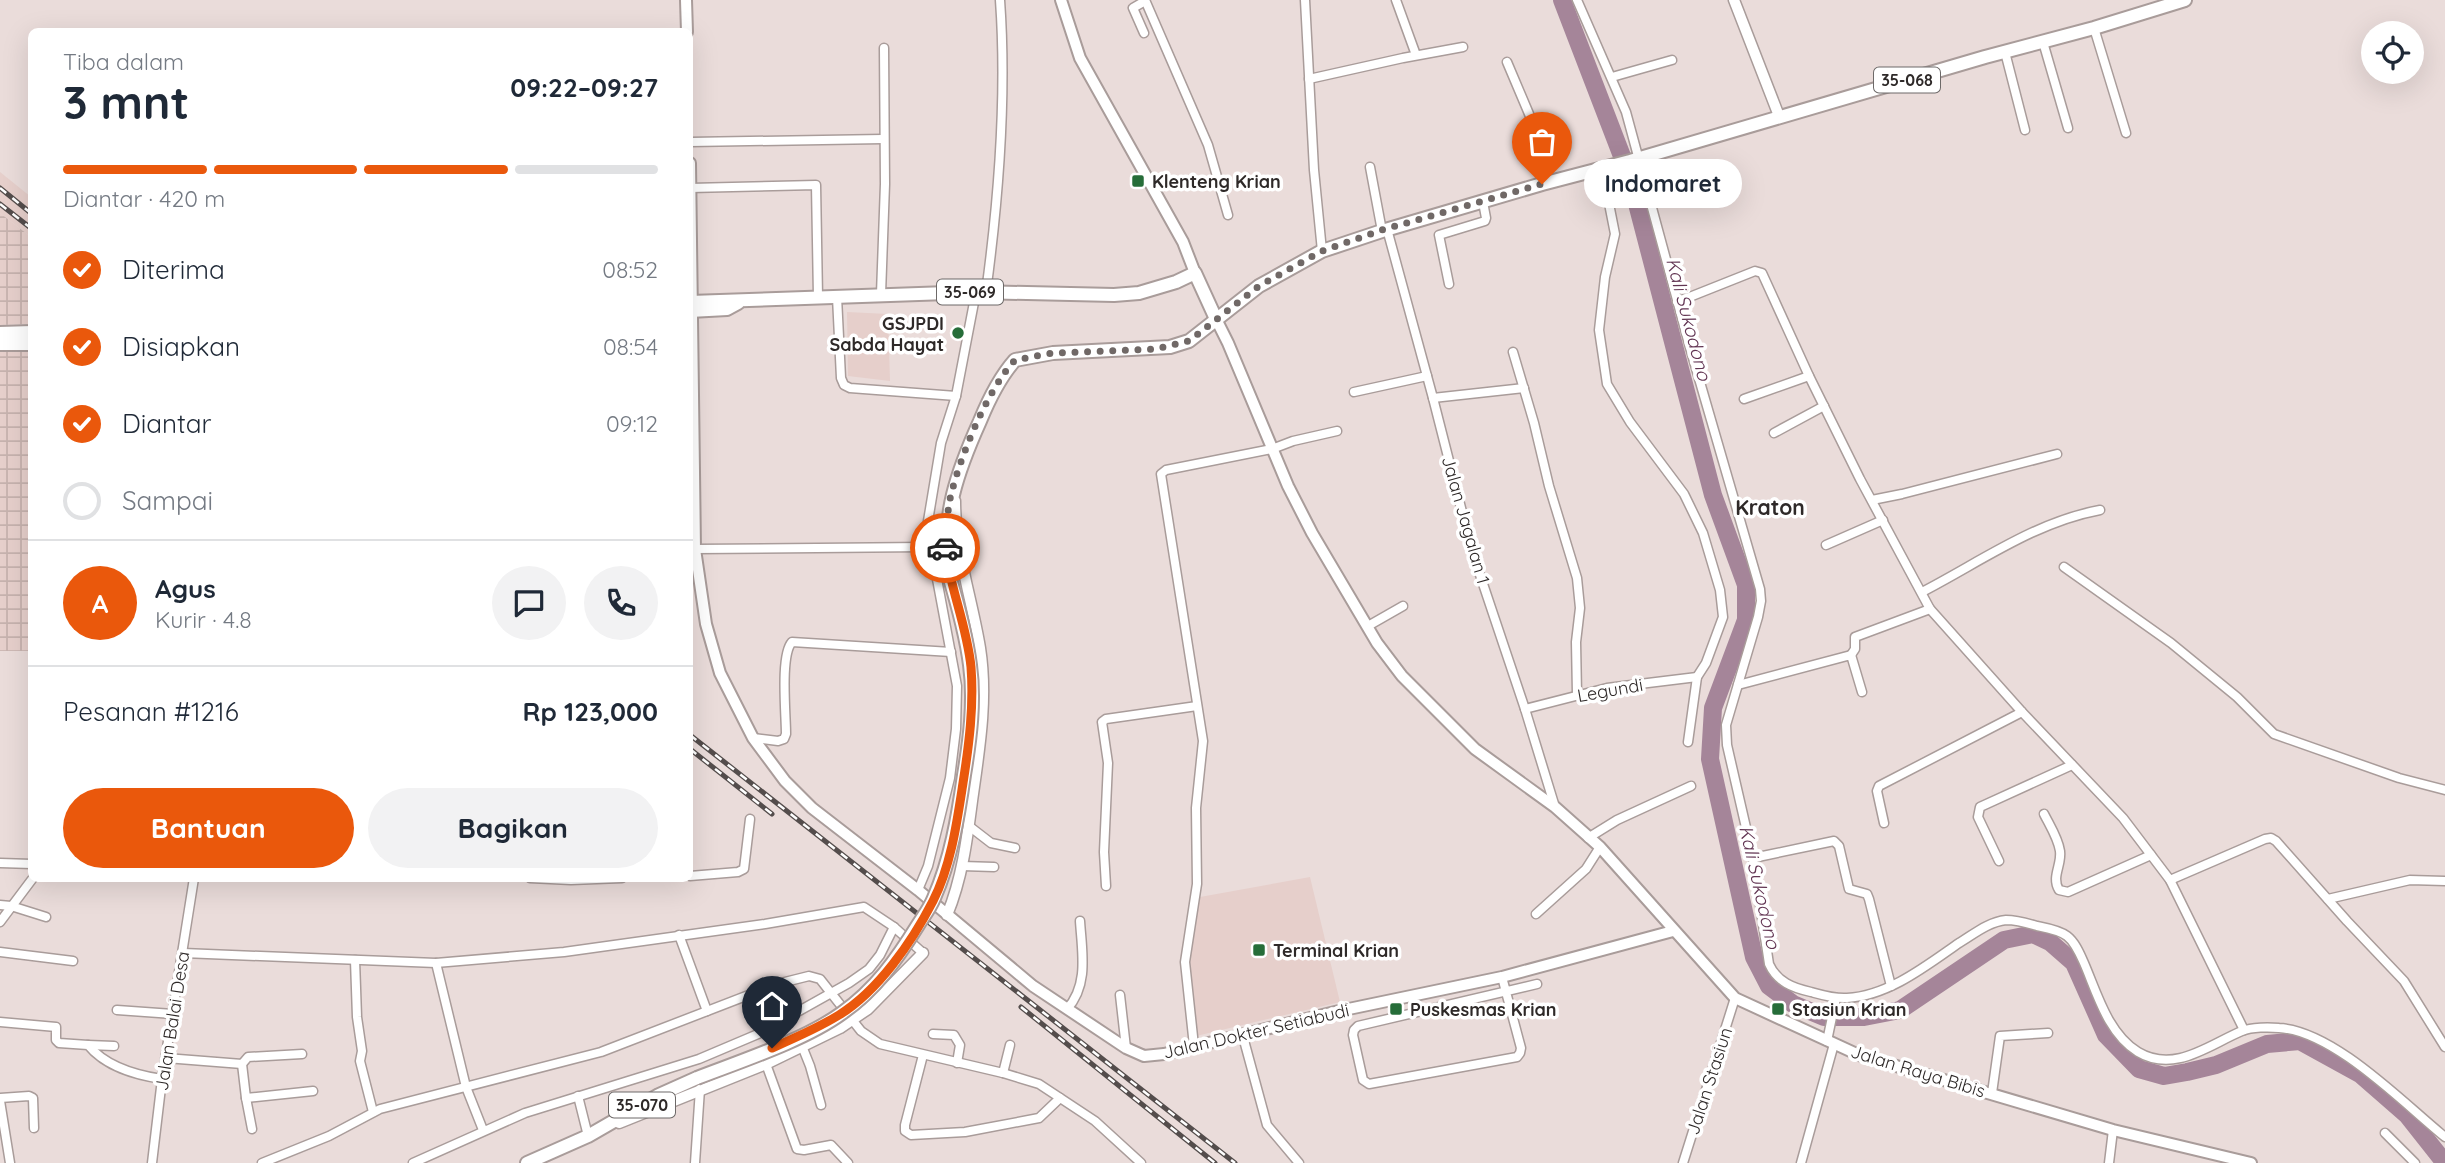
<!DOCTYPE html>
<html lang="id">
<head>
<meta charset="utf-8">
<style>
  body { margin:0; font-family:Quicksand,sans-serif; background:#f2f2f3; color:#1f2937; height:100vh; display:flex; flex-direction:column; font-size:26px; white-space:nowrap }
  * { box-sizing:border-box; margin:0 }
  p { font-size:23px; color:#747a83 }
  .icon { flex:none; width:38px; height:38px; fill:none; stroke:currentColor; stroke-width:2; stroke-linecap:round; stroke-linejoin:round }
  .map { position:relative; flex:1; overflow:hidden }
  .sheet { position:absolute; left:28px; top:28px; width:665px; height:854px; display:flex; flex-direction:column; background:#fff; border-radius:10px; box-shadow:0 7px 28px #0002 }
  .sheet>* { flex:none }
  .controls { position:absolute; left:2361px; top:21px; display:grid; gap:14px }
  .controls a { display:grid; place-items:center; width:63px; height:63px; border-radius:50%; background:#fff; box-shadow:0 7px 28px #0002; font-size:35px }
  .pin { position:absolute; display:grid; place-items:center; width:60px; height:60px; color:#fff; margin:-72px -30px; border-radius:50% 50% 50% 0; rotate:-45deg; box-shadow:0 0 7px #0007 }
  .pin .icon { rotate:45deg }
  .courier { position:absolute; display:grid; place-items:center; width:70px; height:70px; margin:-35px; border:5px solid #ea580c; border-radius:50%; background:#fff; color:#222; box-shadow:0 2px 9px #0007 }
  .bubble { position:absolute; height:49px; border-radius:24px; background:#fff; box-shadow:0 7px 28px #0002; font-size:23px; font-weight:700; line-height:49px; text-align:center }
  .head em { font-style:normal; font-weight:700 }
  .head div { display:flex; flex-direction:column-reverse }
  .head { display:flex; align-items:center; justify-content:space-between; height:119px; padding:0 35px }
  h1 { font-size:46px; font-weight:700; line-height:52px }
  .bar { display:grid; grid-template-columns:repeat(4,1fr); gap:10px 7px; align-content:center; height:84px; padding:0 35px }
  .bar i { height:9px; border-radius:5px; background:#e0e1e3 }
  .bar .selected { background:#ea580c }
  .bar p { grid-column:span 4 }
  .line { display:flex; align-items:center; gap:18px; padding:0 35px; border-top:2px solid #e0e1e3 }
  .line div { flex:1 }
  .round { display:grid; place-items:center; flex:none; width:74px; height:74px; border-radius:37px; background:#f2f2f3 }
  ol { padding:0 35px; list-style:none }
  li { display:flex; align-items:center; gap:21px; height:77px }
  li p { margin-inline-start:auto }
  li .icon { padding:7px; border-radius:50%; background:#ea580c; color:#fff; stroke-width:4 }
  li:last-child { color:#747a83 }
  li i { width:38px; height:38px; border:4px solid #e0e1e3; border-radius:50% }
  .action { display:flex; gap:14px; margin-top:auto; padding:14px 35px }
  .action a { flex:1; height:80px; border-radius:42px; background:#ea580c; color:#fff; font-size:28px; font-weight:700; line-height:80px; text-align:center }
  .action a+a { background:#f2f2f3; color:#1f2937 }
  .map>svg:first-child { display:block }
</style>
</head>
<body>
<div class="map">
<svg width="2445" height="1163" viewBox="0 0 2445 1163">
  <defs>
    <pattern id="industrial-grid" width="8" height="8" patternUnits="userSpaceOnUse" patternTransform="scale(1.75)"><rect width="8" height="8" fill="#e6cfcb"/><path d="M0 4h8M4 0v8" fill="none" stroke="#c6b2ae"/></pattern>
  </defs>
  <rect width="100%" height="100%" fill="#eadcda"/>
  <!-- built -->
  <g fill="#e6cfcb">
    <polygon points="0,172 31,197 31,237 0,213"/>
    <polygon points="847,312 888,314 890,381 848,376"/>
    <polygon points="1310,877 1340,1002 1192,1037 1185,983 1200,897"/>
  </g>
  <!-- industrial -->
  <g fill="url(#industrial-grid)">
    <polygon points="0,213 31,237 31,324 0,325"/>
    <rect x="0" y="347" width="31" height="304"/>
  </g>
  <g fill="none" stroke-linecap="round" stroke-linejoin="round">
    <!-- river -->
    <polyline stroke="#a58599" stroke-width="18" points="1562,0 1630,177 1713,495 1746,585 1746,620 1713,708 1710,759 1754,957 1769,986 1793,1004 1824,1017 1864,1017 1900,1010 2004,940 2033,934 2050,942 2074,963 2106,1035 2139,1069 2164,1076 2187,1072 2216,1065 2267,1044 2300,1041 2360,1074 2407,1115 2445,1163"/>
    <!-- minor casing -->
    <g stroke="#a99c9a" stroke-width="11">
      <g id="minor">
        <polyline points="1145,0 1208,145 1228,215"/>
        <polyline points="1305,0 1314,170 1322,251"/>
        <polyline points="1396,0 1416,55"/>
        <path d="M1577,0L1626,112L1689,344L1760,589L1761,601L1758,617L1726,725L1727,745L1753,858L1769,964C1777,982 1793,988 1811,992C1822,995 1835,999 1847,998C1888,996 1926,966 1959,943C1974,934 1988,922 2006,920C2017,920 2027,923 2037,926C2047,928 2059,930 2067,936C2075,942 2080,954 2084,963C2097,993 2108,1034 2138,1052C2175,1074 2210,1044 2242,1031C2252,1027 2269,1027 2279,1028C2334,1031 2403,1103 2445,1137"/>
        <polyline points="2094,28 2126,133"/>
        <polyline points="1144,33 1133,8 1145,1"/>
        <polyline points="2043,42 2068,128"/>
        <polyline points="2005,52 2025,130"/>
        <polyline points="1507,62 1532,121 1537,140 1542,184"/>
        <polyline points="1612,77 1672,60"/>
        <polyline points="1309,79 1403,58 1463,47"/>
        <polyline points="690,142 883,139"/>
        <polyline points="1370,167 1382,231"/>
        <polyline points="1602,168 1615,234 1605,277 1599,330 1607,384 1630,422 1684,494 1703,533 1720,590 1723,617 1706,663 1697,677 1688,742"/>
        <polyline points="690,188 816,185 818,297"/>
        <polyline points="1387,229 1433,398 1472,551 1525,709 1555,807"/>
        <polyline points="1449,284 1439,235 1485,221 1486,218 1483,202"/>
        <path d="M986,292C999,196 1007,97 1000,0"/>
        <polyline points="881,294 885,184 884,48"/>
        <polyline points="837,297 841,378 844,385 850,388 956,396"/>
        <polyline points="1677,302 1755,271 1762,273 1809,376 1860,479 1930,609 2022,712 2123,818 2170,880 2244,1030"/>
        <polyline points="1513,352 1534,423 1549,486 1577,578 1580,608 1576,642 1577,694"/>
        <polyline points="1354,392 1427,376"/>
        <polyline points="1433,398 1524,388"/>
        <polyline points="1744,399 1809,376"/>
        <polyline points="1774,433 1824,406"/>
        <polyline points="1872,500 1902,494 2057,454"/>
        <polyline points="1826,545 1883,520"/>
        <polyline points="695,549 926,547"/>
        <polyline points="2064,567 2171,643 2237,697 2274,734 2399,778 2445,790"/>
        <path d="M1922,592C1980,562 2035,522 2100,510"/>
        <polyline points="1368,626 1403,606"/>
        <polyline points="1851,655 1855,649 1855,637 1930,609"/>
        <polyline points="1738,685 1851,655 1862,692"/>
        <polyline points="1525,709 1607,688 1697,677"/>
        <path d="M753,738L778,741L784,739L786,734C786,714 780,655 792,642L951,652"/>
        <path d="M2044,814C2050,826 2058,838 2060,851C2062,865 2051,877 2059,890L2068,892L2151,855"/>
        <polyline points="1884,823 1877,791 1879,786 2022,712"/>
        <polyline points="969,826 991,843 1015,848"/>
        <polyline points="1588,838 1617,820 1691,786"/>
        <polyline points="1753,858 1834,841 1839,846 1849,889 1867,894 1869,899 1891,986"/>
        <polyline points="1999,861 1978,817 1980,807 2072,765"/>
        <polyline points="0,863 32,864"/>
        <polyline points="962,866 994,867"/>
        <polyline points="690,876 738,872 744,869 750,819"/>
        <polyline points="530,878 571,880 622,878"/>
        <polyline points="2170,880 2265,839 2271,838 2276,841 2347,921 2404,981 2445,1047"/>
        <polyline points="1106,886 1104,852 1108,763 1102,722 1106,719 1197,706"/>
        <polyline points="918,890 928,866 950,778 956,729 957,686 937,579 926,547 928,521 941,443 956,396 976,292"/>
        <polyline points="2328,899 2410,880 2445,881"/>
        <polyline points="0,905 11,906 46,917"/>
        <polyline points="1536,914 1586,869 1600,847"/>
        <polyline points="0,922 33,878"/>
        <polyline points="679,935 707,1011"/>
        <polyline points="0,952 73,961"/>
        <polyline points="183,953 436,963 564,952 765,924 864,907 894,927 923,953"/>
        <polyline points="355,960 357,1017 362,1051 360,1061 373,1112"/>
        <polyline points="436,963 466,1087 483,1130"/>
        <polyline points="1502,977 1521,1048 1520,1053 1517,1057 1369,1084 1363,1080 1353,1035 1354,1030 1358,1026 1537,984"/>
        <polyline points="1120,995 1126,1048"/>
        <path d="M1067,1009C1089,985 1082,952 1080,921"/>
        <polyline points="117,1010 173,1014"/>
        <path d="M0,1022L56,1027V1040L59,1043L88,1045C106,1067 135,1075 162,1079"/>
        <polyline points="1242,1033 1267,1125 1299,1163"/>
        <polyline points="933,1034 954,1035 960,1045 957,1063"/>
        <polyline points="1827,1041 1836,998"/>
        <polyline points="88,1045 114,1046"/>
        <polyline points="802,1046 810,1066 821,1105"/>
        <polyline points="1194,1046 1185,962 1197,884 1196,808 1203,741 1161,474 1166,470 1272,449 1293,441 1337,431"/>
        <polyline points="923,1055 905,1125 905,1131 911,1135 965,1132 1039,1118 1060,1098"/>
        <polyline points="166,1058 242,1064 248,1057 302,1054"/>
        <polyline points="242,1064 246,1098 313,1091"/>
        <polyline points="766,1064 797,1149 804,1150 831,1145 848,1163"/>
        <polyline points="1003,1073 1010,1045"/>
        <polyline points="1992,1093 2000,1036 2048,1033"/>
        <polyline points="578,1096 588,1136"/>
        <polyline points="0,1098 29,1096 33,1098 34,1128"/>
        <polyline points="246,1098 252,1129"/>
        <polyline points="0,1101 10,1163"/>
        <polyline points="2385,1133 2415,1163"/>
        <polyline points="152,1163 162,1079 194,878"/>
        <polyline points="262,1163 329,1136 380,1109 601,1052 777,984 809,976 820,979 861,1031 880,1044 1003,1073 1039,1084 1095,1121 1141,1163"/>
        <polyline points="413,1163 525,1113 699,1059 758,1034 849,983 869,969 880,955 894,927"/>
        <polyline points="695,1163 700,1089"/>
        <polyline points="1683,1163 1735,998"/>
        <polyline points="1801,1163 1834,1044"/>
        <polyline points="2109,1163 2113,1130"/>
      </g>
    </g>
    <!-- tertiary casing -->
    <g stroke="#a99c9a" stroke-width="13">
      <g id="tertiary">
        <polyline points="1734,0 1779,116"/>
        <path d="M947,915C962,879 967,840 972,801C979,751 988,699 980,648C972,599 955,551 955,501"/>
        <polyline points="619,1123 766,1064 840,1028 868,1009 923,953"/>
      </g>
    </g>
    <!-- secondary casing -->
    <g stroke="#a99c9a" stroke-width="14">
      <g id="secondary">
        <polyline points="686,0 687,32"/>
        <polyline points="1061,0 1080,58 1183,242 1195,273"/>
        <polyline points="690,163 695,549 706,624 720,673 753,738 785,781 812,808 918,890 1033,986 1126,1048 1144,1056 1164,1054 1339,1011 1502,977 1673,931"/>
        <polyline points="1216,319 1228,343 1288,486 1312,533 1377,643 1402,676 1475,749 1555,807 1600,847 1735,998 1859,1055 2113,1130 2251,1163"/>
      </g>
    </g>
    <!-- primary casing -->
    <g stroke="#a99c9a" stroke-width="16">
      <g id="primary">
        <polyline points="690,302 976,292 1114,295 1139,293 1176,282 1195,273 1216,319"/>
        <polyline points="690,311 727,309 738,303"/>
        <polyline points="0,333 32,332"/>
        <polyline points="0,344 32,344"/>
        <path d="M948,572C942,515 957,472 980,421C989,399 999,378 1015,360L1053,353L1170,347L1189,341L1259,286L1322,251L1382,231L1542,184L1630,161L1985,57L2094,28L2185,0"/>
        <polyline points="527,1163 588,1136 659,1095 697,1078"/>
      </g>
    </g>
    <!-- minor -->
    <use href="#minor" stroke="#fff" stroke-width="8"/>
    <!-- tertiary -->
    <use href="#tertiary" stroke="#fff" stroke-width="10"/>
    <!-- secondary -->
    <use href="#secondary" stroke="#fff" stroke-width="10"/>
    <!-- primary -->
    <use href="#primary" stroke="#fff" stroke-width="12"/>
    <!-- rail casing -->
    <g stroke="#544d4c" stroke-width="5">
      <g id="rail">
        <polyline points="0,188 32,214"/>
        <polyline points="0,204 32,229"/>
        <polyline points="690,735 1235,1163"/>
        <polyline points="690,749 772,814"/>
        <polyline points="1021,1007 1215,1163"/>
      </g>
    </g>
    <!-- rail -->
    <use href="#rail" stroke="#fff" stroke-width="2.5" stroke-dasharray="8" stroke-linecap="butt"/>
    <!-- primary-bridge casing -->
    <g stroke="#a99c9a" stroke-width="16" stroke-linecap="butt">
      <path id="primary-bridge" d="M697,1078C741,1061 805,1040 842,1013C875,990 897,959 918,925C923,917 930,908 934,898C951,859 958,817 964,775C970,739 975,701 970,665C966,633 957,602 948,572"/>
    </g>
    <!-- primary-bridge -->
    <use href="#primary-bridge" stroke="#fff" stroke-width="12"/>
  </g>
  <g fill="none" stroke-linecap="round" stroke-linejoin="round">
    <!-- done -->
    <path stroke="#706866" stroke-width="7" stroke-dasharray="0 12.6" d="M945,548C946,532 947,515 950,499C959,459 987,390 1015,360L1053,353L1155,349L1189,341L1259,286L1322,251L1382,230L1542,184"/>
    <!-- route -->
    <path stroke="#ea580c" stroke-width="9" d="M772,1048C795,1038 818,1028 839,1015C878,991 912,942 933,901C951,866 957,822 963,783C969,745 974,706 971,667C967,626 950,588 945,548"/>
  </g>
  <!-- markers -->
  <g fill="#266d39" stroke="#fff" stroke-width="2.5">
    <rect x="1131" y="174" width="14" height="14" rx="3.5"/>
    <circle cx="958" cy="333" r="7"/>
    <rect x="1252" y="943" width="14" height="14" rx="3.5"/>
    <rect x="1389" y="1002" width="14" height="14" rx="3.5"/>
    <rect x="1771" y="1002" width="14" height="14" rx="3.5"/>
  </g>
  <g text-anchor="middle" dominant-baseline="central" stroke-width="7" stroke-linejoin="round" paint-order="stroke">
    <!-- shield labels -->
    <g fill="#fff" stroke="#6d6968" stroke-width="2">
      <rect x="1874" y="67.5" width="66" height="25" rx="5"/>
      <rect x="937" y="279.5" width="66" height="25" rx="5"/>
      <rect x="609" y="1092.5" width="66" height="25" rx="5"/>
    </g>
    <g font-size="16" font-weight="bold" fill="#2e2928">
      <text x="1907" y="80">35-068</text>
      <text x="970" y="292">35-069</text>
      <text x="642" y="1105">35-070</text>
    </g>
    <!-- poi labels -->
    <g font-size="18" font-weight="bold" fill="#2e2928" stroke="#fff" text-anchor="start">
      <text x="1152" y="181">Klenteng Krian</text>
      <text x="944" y="323" text-anchor="end">GSJPDI<tspan x="944" dy="21">Sabda Hayat</tspan></text>
      <text x="1273" y="950">Terminal Krian</text>
      <text x="1410" y="1009">Puskesmas Krian</text>
      <text x="1792" y="1009">Stasiun Krian</text>
    </g>
    <!-- street labels -->
    <g font-size="18" fill="#2e2928" stroke="#fff">
      <text transform="translate(1466 520) rotate(74)">Jalan Jagalan 1</text>
      <text transform="translate(1610 690) rotate(-10)">Legundi</text>
      <text transform="translate(172 1021) rotate(-81)">Jalan Balai Desa</text>
      <text transform="translate(1256 1031) rotate(-13)">Jalan Dokter Setiabudi</text>
      <text transform="translate(1918 1071) rotate(17)">Jalan Raya Bibis</text>
      <text transform="translate(1709 1081) rotate(-72)">Jalan Stasiun</text>
    </g>
    <!-- water labels -->
    <g font-size="19" font-style="italic" fill="#623553" stroke="#fff">
      <text transform="translate(1689 319) rotate(75)">Kali Sukodono</text>
      <text transform="translate(1760 887) rotate(77)">Kali Sukodono</text>
    </g>
    <!-- quarter labels -->
    <g font-size="21" font-weight="bold" fill="#2e2928" stroke="#fff">
      <text x="1770" y="507">Kraton</text>
    </g>
  </g>
</svg>
<div class="controls">
<a><svg class="icon" aria-label="locate" viewBox="0 0 24 24"><circle cx="12" cy="12" r="6"/><path d="M12 2v4M12 18v4M2 12h4M18 12h4"/></svg></a>
</div>
<div class="pin" style="left:1542px;top:184px;background:#ea580c"><svg class="icon" aria-label="bag" viewBox="0 0 24 24"><path d="M5 8h14l-1 12H6zM9 8a3 3 0 0 1 6 0"/></svg></div>
<div class="pin" style="left:772px;top:1048px;background:#1f2937"><svg class="icon" aria-label="home" viewBox="0 0 24 24"><path d="M3 11l9-7 9 7M6 9v11h12V9"/></svg></div>
<div class="courier" style="left:945px;top:548px"><svg class="icon" aria-label="car" viewBox="0 0 24 24"><path d="M5 17H2v-5l4-1 3-4h7l3 4 3 1v5h-3M9 17h6M6 11h13"/><circle cx="7" cy="17" r="2"/><circle cx="17" cy="17" r="2"/></svg></div>
<div class="bubble" style="left:1584px;top:159px;width:158px">Indomaret</div>
<section class="sheet">
<div class="head"><div><h1>3 mnt</h1><p>Tiba dalam</p></div><em>09:22–09:27</em></div>
<div class="bar"><i class="selected"></i><i class="selected"></i><i class="selected"></i><i></i><p>Diantar · 420 m</p></div>
<ol>
<li><svg class="icon" aria-label="check" viewBox="0 0 24 24"><path d="M5 12l5 5 9-10"/></svg>Diterima<p>08:52</p></li>
<li><svg class="icon" aria-label="check" viewBox="0 0 24 24"><path d="M5 12l5 5 9-10"/></svg>Disiapkan<p>08:54</p></li>
<li><svg class="icon" aria-label="check" viewBox="0 0 24 24"><path d="M5 12l5 5 9-10"/></svg>Diantar<p>09:12</p></li>
<li><i></i>Sampai</li>
</ol>
<div class="line" style="height:126px"><b class="round" style="background:#ea580c;color:#fff">A</b><div><b>Agus</b><p>Kurir · 4.8</p></div><a class="round"><svg class="icon" aria-label="chat" viewBox="0 0 24 24"><path d="M4 5h16v11H9l-5 4z"/></svg></a><a class="round"><svg class="icon" aria-label="phone" viewBox="0 0 24 24"><path d="M5 4h4l2 5-3 2q2 4 5 5l2-3 5 2v4C11 20 4 13 5 4z"/></svg></a></div>
<div class="line" style="height:91px"><div>Pesanan #1216</div><b>Rp 123,000</b></div>
<div class="action"><a>Bantuan</a><a>Bagikan</a></div>
</section>
</div>
</body>
</html>
